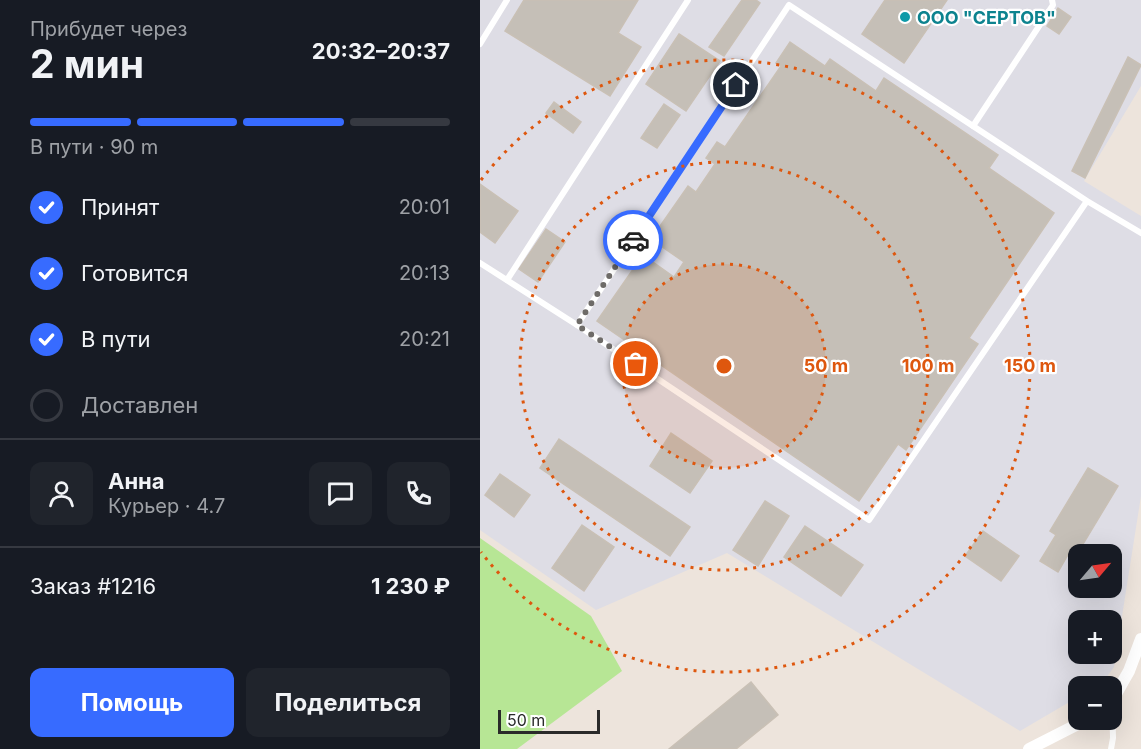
<!DOCTYPE html>
<html lang="ru">
<head>
<meta charset="utf-8">
<style>
  body { margin:0; font-family:Inter,sans-serif; background:#20242c; color:#f1f3f6; height:100vh; display:flex; flex-direction:column; font-size:22px; white-space:nowrap }
  * { box-sizing:border-box; margin:0 }
  p { font-size:20px; color:#9ea1a6 }
  .icon { flex:none; width:33px; height:33px; fill:none; stroke:currentColor; stroke-width:2; stroke-linecap:round; stroke-linejoin:round }
  .map { position:relative; flex:1; overflow:hidden }
  .side { display:flex; flex-direction:column; background:#171b24; width:480px }
  .side>* { flex:none }
  .needle { width:39px; rotate:61deg }
  .buttons { position:absolute; left:588px; top:544px; display:grid; gap:12px }
  .buttons a { display:grid; place-items:center; width:54px; height:54px; border-radius:12px; background:#171b24; box-shadow:0 6px 24px #0002; font-size:30px }
  .scale { position:absolute; left:18px; bottom:15px; width:102px; box-sizing:border-box; padding-left:6px; border:3px solid #2a2a2a; border-top:0; font-size:16px; line-height:21px; white-space:nowrap; color:#2a2a2a; -webkit-text-stroke:4px #fff; paint-order:stroke }
  .pin { position:absolute; display:grid; place-items:center; width:51px; height:51px; color:#fff; margin:-26px; border:3px solid #fff; border-radius:50%; box-shadow:0 2px 6px #0007 }
  .courier { position:absolute; display:grid; place-items:center; width:60px; height:60px; margin:-30px; border:4px solid #376bff; border-radius:50%; background:#fff; color:#222; box-shadow:0 2px 8px #0007 }
  .headline em { font-style:normal; font-weight:700 }
  .headline div { display:flex; flex-direction:column-reverse }
  .headline { display:flex; align-items:center; justify-content:space-between; height:102px; padding:0 30px }
  h1 { font-size:39px; font-weight:700; line-height:45px }
  .bar { display:grid; grid-template-columns:repeat(4,1fr); gap:9px 6px; align-content:center; height:72px; padding:0 30px }
  .bar i { height:8px; border-radius:4px; background:#363941 }
  .bar .on { background:#376bff }
  .bar p { grid-column:span 4 }
  .line { display:flex; align-items:center; gap:15px; padding:0 30px; border-top:2px solid #363941 }
  .line div { flex:1 }
  .round { display:grid; place-items:center; flex:none; width:63px; height:63px; border-radius:12px; background:#20242c }
  ol { padding:0 30px; list-style:none }
  li { display:flex; align-items:center; gap:18px; height:66px }
  li p { margin-inline-start:auto }
  li .icon { padding:6px; border-radius:50%; background:#376bff; color:#fff; stroke-width:4 }
  li:last-child { color:#9ea1a6 }
  li i { width:33px; height:33px; border:3px solid #363941; border-radius:50% }
  .primary-button { display:flex; gap:12px; margin-top:auto; padding:12px 30px }
  .primary-button a { flex:1; height:69px; border-radius:12px; background:#376bff; color:#fff; font-size:24px; font-weight:700; line-height:69px; text-align:center }
  .primary-button a+a { background:#20242c; color:#f1f3f6 }
  main { display:flex; flex:1; min-height:0 }
  .map>svg:first-child { display:block }
</style>
</head>
<body>
<main>
<section class="side">
<div class="headline"><div><h1>2 мин</h1><p>Прибудет через</p></div><em>20:32–20:37</em></div>
<div class="bar"><i class="on"></i><i class="on"></i><i class="on"></i><i></i><p>В пути · 90 m</p></div>
<ol>
<li><svg class="icon" aria-label="check" viewBox="0 0 24 24"><path d="M5 12l5 5 9-10"/></svg>Принят<p>20:01</p></li>
<li><svg class="icon" aria-label="check" viewBox="0 0 24 24"><path d="M5 12l5 5 9-10"/></svg>Готовится<p>20:13</p></li>
<li><svg class="icon" aria-label="check" viewBox="0 0 24 24"><path d="M5 12l5 5 9-10"/></svg>В пути<p>20:21</p></li>
<li><i></i>Доставлен</li>
</ol>
<div class="line" style="height:108px"><a class="round"><svg class="icon" aria-label="person" viewBox="0 0 24 24"><circle cx="12" cy="8" r="4"/><path d="M4 21q1-7 8-7t8 7"/></svg></a><div><b>Анна</b><p>Курьер · 4.7</p></div><a class="round"><svg class="icon" aria-label="chat" viewBox="0 0 24 24"><path d="M4 5h16v11H9l-5 4z"/></svg></a><a class="round"><svg class="icon" aria-label="phone" viewBox="0 0 24 24"><path d="M5 4h4l2 5-3 2q2 4 5 5l2-3 5 2v4C11 20 4 13 5 4z"/></svg></a></div>
<div class="line" style="height:78px"><div>Заказ #1216</div><b>1 230 ₽</b></div>
<div class="primary-button"><a>Помощь</a><a>Поделиться</a></div>
</section>
<div class="map">
<svg width="661" height="749" viewBox="0 0 661 749">
  <rect width="100%" height="100%" fill="#ede4dc"/>
  <!-- industrial -->
  <path fill="#dedde5" fill-rule="evenodd" d="M0,0H661V86L604,181L661,216V496L634,667L623,682L615,687H598V697L540,731L247,553L116,610L0,530ZM598,555H632V588H598ZM598,621H632V654H598Z"/>
  <!-- green -->
  <polygon fill="#b7e695" points="0,538 111,616 142,671 37,749 0,749"/>
  <!-- building -->
  <g fill="#c5bfb7" stroke="#c9c0b5" stroke-width="1.5">
    <polygon points="44,0 158,0 138,33 161,47 130,96 25,31"/>
    <polygon points="262,0 276,0 280,3 244,56 229,47"/>
    <polygon points="405,0 467,0 424,63 382,34"/>
    <polygon points="578,8 591,17 579,34 567,26"/>
    <polygon points="199,34 240,61 206,111 166,84"/>
    <polygon points="310,42 345,66 350,59 396,91 404,78 518,155 509,168 574,213 489,338 498,344 426,450 418,444 379,501 117,321 163,255 194,277 204,262 171,239 208,186 216,192 235,164 226,158 237,142 245,147 301,66 296,63"/>
    <polygon points="648,57 661,65 605,178 592,171"/>
    <polygon points="74,102 101,122 93,133 66,113"/>
    <polygon points="184,104 200,115 177,148 161,138"/>
    <polygon points="0,184 38,211 15,243 0,232"/>
    <polygon points="66,229 85,242 58,282 39,269"/>
    <polygon points="191,433 232,461 210,493 170,466"/>
    <polygon points="79,439 210,527 190,556 60,468"/>
    <polygon points="608,468 638,486 600,549 593,546 578,572 560,561 576,535 570,531"/>
    <polygon points="20,474 50,495 34,517 5,495"/>
    <polygon points="285,501 309,516 278,566 253,550"/>
    <polygon points="102,525 134,547 104,591 72,568"/>
    <polygon points="325,526 383,565 361,596 304,557"/>
    <polygon points="503,531 539,556 521,581 485,556"/>
    <polygon points="271,682 298,715 256,749 189,749"/>
  </g>
  <g fill="none" stroke-linecap="round" stroke-linejoin="round">
    <!-- service -->
    <g stroke="#fff" stroke-width="6">
      <polyline points="0,44 27,0"/>
      <polyline points="493,126 573,5 572,0"/>
      <polyline points="607,201 389,520 97,325 309,5 607,201 661,233"/>
      <polyline points="0,263 97,325"/>
      <polyline points="27,280 208,0"/>
      <polyline points="631,749 633,738 632,701"/>
    </g>
    <!-- minor -->
    <g stroke="#fff" stroke-width="12">
      <polyline points="632,701 649,671 661,639"/>
      <polyline points="549,749 606,720"/>
    </g>
  </g>
  <g fill="none" stroke-linecap="round" stroke-linejoin="round">
    <!-- done -->
    <polyline stroke="#6e6b68" stroke-width="6" stroke-dasharray="0 10.8" points="153,240 97,325 156,364"/>
    <!-- route -->
    <polyline stroke="#376bff" stroke-width="8" points="153,240 256,85"/>
  </g>
  <!-- distance rings -->
  <circle cx="244" cy="366" r="102" fill="#de570e" fill-opacity=".12"/>
  <g fill="none" stroke="#de570e" stroke-width="3" stroke-dasharray="3 6">
    <circle cx="244" cy="366" r="102"/>
    <circle cx="244" cy="366" r="204"/>
    <path d="M1 180A306 306 0 1 1 1 552"/>
  </g>
  <!-- markers -->
  <circle fill="#0f9aa8" stroke="#fff" stroke-width="2" cx="425" cy="17" r="6"/>
  <g text-anchor="middle" dominant-baseline="central" stroke-width="4.5" stroke-linejoin="round" paint-order="stroke">
    <!-- culture labels -->
    <g font-size="18" font-weight="bold" fill="#0d838f" stroke="#fff" text-anchor="start">
      <text x="437" y="17">ООО "СЕРТОВ"</text>
    </g>
  </g>
  <circle cx="244" cy="366" r="9" fill="#de570e" stroke="#fff" stroke-width="3"/>
  <g font-size="18" text-anchor="middle" font-weight="bold" fill="#de570e" stroke="#fff" stroke-width="4.5" stroke-linejoin="round" paint-order="stroke">
    <text x="346" y="372">50 m</text>
    <text x="448" y="372">100 m</text>
    <text x="550" y="372">150 m</text>
  </g>
</svg>
<div class="buttons">
<a><svg class="needle" viewBox="-14 -14 28 28"><path d="M0-13l5 13h-10z" fill="#e53935"/><path d="M0 13l5-13h-10z" fill="#9ea1a6"/></svg></a>
<a>+</a>
<a>−</a>
</div>
<div class="scale">50 m</div>
<div class="pin" style="left:156px;top:364px;background:#ea580c"><svg class="icon" aria-label="bag" viewBox="0 0 24 24"><path d="M5 8h14l-1 12H6zM9 8a3 3 0 0 1 6 0"/></svg></div>
<div class="pin" style="left:256px;top:85px;background:#1f2937"><svg class="icon" aria-label="home" viewBox="0 0 24 24"><path d="M3 11l9-7 9 7M6 9v11h12V9"/></svg></div>
<div class="courier" style="left:153px;top:240px"><svg class="icon" aria-label="car" viewBox="0 0 24 24"><path d="M5 17H2v-5l4-1 3-4h7l3 4 3 1v5h-3M9 17h6M6 11h13"/><circle cx="7" cy="17" r="2"/><circle cx="17" cy="17" r="2"/></svg></div>
</div>
</main>
</body>
</html>
